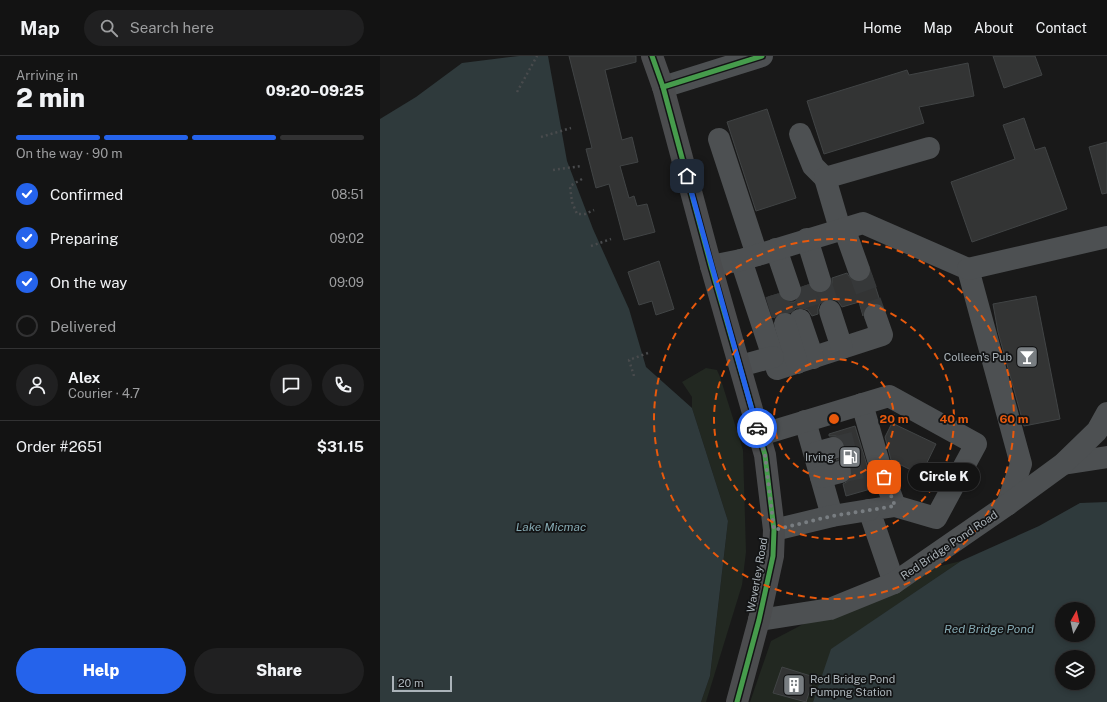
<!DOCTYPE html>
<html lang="en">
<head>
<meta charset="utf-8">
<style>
  body { margin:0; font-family:"Public Sans",sans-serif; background:#202021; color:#f1f3f6; height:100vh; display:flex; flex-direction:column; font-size:15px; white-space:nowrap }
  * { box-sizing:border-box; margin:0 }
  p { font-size:13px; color:#9d9ea0 }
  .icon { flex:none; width:22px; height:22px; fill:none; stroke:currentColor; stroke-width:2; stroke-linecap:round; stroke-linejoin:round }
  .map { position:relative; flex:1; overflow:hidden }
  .sheet { display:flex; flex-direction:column; background:#131313; width:380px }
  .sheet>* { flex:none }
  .needle { width:26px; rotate:8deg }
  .buttons { position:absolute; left:675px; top:546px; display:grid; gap:8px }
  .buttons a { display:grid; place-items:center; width:40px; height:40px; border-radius:50%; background:#131313; box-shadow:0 2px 6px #0003,0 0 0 1px #323233; font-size:20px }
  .scale { position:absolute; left:12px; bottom:10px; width:60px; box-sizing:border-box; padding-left:4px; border:2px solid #abb3b9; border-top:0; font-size:11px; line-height:14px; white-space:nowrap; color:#abb3b9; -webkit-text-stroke:3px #131415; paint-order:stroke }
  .pin { position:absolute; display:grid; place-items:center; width:34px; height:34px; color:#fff; margin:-17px; border-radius:8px; box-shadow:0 2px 6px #0006 }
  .courier { position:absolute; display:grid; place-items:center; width:40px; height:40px; margin:-20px; border:3px solid #2563eb; border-radius:50%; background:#fff; color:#222; box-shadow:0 1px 5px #0007 }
  .bubble { position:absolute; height:28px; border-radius:14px; background:#131313; box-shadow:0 2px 6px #0003,0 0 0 1px #323233; font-size:13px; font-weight:800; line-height:28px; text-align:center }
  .headline em { font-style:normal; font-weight:800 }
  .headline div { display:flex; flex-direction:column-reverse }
  .headline { display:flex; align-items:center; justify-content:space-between; height:68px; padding:0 16px }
  h1 { font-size:26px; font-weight:800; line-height:30px }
  .bar { display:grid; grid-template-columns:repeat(4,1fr); gap:6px 4px; align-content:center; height:48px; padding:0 16px }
  .bar i { height:5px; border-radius:3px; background:#323233 }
  .bar .on { background:#2563eb }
  .bar p { grid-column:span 4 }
  .line { display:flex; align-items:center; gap:10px; padding:0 16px; border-top:1px solid #323233 }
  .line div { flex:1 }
  .round { display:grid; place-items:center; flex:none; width:42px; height:42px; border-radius:21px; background:#202021 }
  ol { padding:0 16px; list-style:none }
  li { display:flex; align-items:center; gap:12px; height:44px }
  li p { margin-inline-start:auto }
  li .icon { padding:4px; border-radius:50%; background:#2563eb; color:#fff; stroke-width:4 }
  li:last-child { color:#9d9ea0 }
  li i { width:22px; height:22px; border:2px solid #323233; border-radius:50% }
  .action { display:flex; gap:8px; margin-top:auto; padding:8px 16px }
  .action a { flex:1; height:46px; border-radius:24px; background:#2563eb; color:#fff; font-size:16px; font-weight:800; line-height:46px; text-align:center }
  .action a+a { background:#202021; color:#f1f3f6 }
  header { display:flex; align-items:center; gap:24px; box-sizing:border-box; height:56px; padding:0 20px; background:#131313; border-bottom:1px solid #323233 }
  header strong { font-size:19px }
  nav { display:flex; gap:22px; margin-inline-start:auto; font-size:14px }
  .search { width:280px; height:36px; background:#202021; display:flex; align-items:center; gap:10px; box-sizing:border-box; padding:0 14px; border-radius:22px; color:#9d9ea0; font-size:15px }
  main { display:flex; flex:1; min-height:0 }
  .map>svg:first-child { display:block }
</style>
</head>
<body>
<header>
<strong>Map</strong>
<div class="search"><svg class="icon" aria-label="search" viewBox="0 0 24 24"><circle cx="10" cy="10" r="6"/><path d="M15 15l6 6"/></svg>Search here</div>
<nav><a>Home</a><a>Map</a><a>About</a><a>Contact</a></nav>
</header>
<main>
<section class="sheet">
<div class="headline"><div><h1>2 min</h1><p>Arriving in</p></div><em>09:20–09:25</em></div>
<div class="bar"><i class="on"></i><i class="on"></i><i class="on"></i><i></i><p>On the way · 90 m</p></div>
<ol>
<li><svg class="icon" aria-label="check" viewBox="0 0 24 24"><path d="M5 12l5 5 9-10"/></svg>Confirmed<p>08:51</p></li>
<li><svg class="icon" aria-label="check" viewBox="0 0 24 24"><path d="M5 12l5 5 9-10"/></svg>Preparing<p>09:02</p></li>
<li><svg class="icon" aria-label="check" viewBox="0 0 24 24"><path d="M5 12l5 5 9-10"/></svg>On the way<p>09:09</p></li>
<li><i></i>Delivered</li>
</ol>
<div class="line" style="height:72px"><a class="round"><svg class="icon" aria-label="person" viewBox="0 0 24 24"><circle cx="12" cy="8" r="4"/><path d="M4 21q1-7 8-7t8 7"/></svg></a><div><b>Alex</b><p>Courier · 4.7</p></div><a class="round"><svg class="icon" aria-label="chat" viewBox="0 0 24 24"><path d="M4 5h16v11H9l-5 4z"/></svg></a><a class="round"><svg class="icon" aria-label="phone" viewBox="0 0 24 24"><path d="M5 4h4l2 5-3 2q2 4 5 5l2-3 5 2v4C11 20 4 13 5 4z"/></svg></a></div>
<div class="line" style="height:52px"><div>Order #2651</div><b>$31.15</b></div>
<div class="action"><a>Help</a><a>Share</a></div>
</section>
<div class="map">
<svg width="727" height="646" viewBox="0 0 727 646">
  <rect width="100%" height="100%" fill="#191919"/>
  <!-- green -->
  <g fill="#222821">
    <polygon points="326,312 337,314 340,321 363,394 366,496 362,529 326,646 321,646 330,620 348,465 312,352 312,341 302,326"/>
    <polygon points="581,505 452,593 433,646 370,646 391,585 431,564 553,512"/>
  </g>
  <!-- water -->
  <g fill="#2f3a3c" fill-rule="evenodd">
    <polygon points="139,0 168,0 187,105 213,173 249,253 266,311 312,352 348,465 330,620 321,646 0,646 0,63 36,41 82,7"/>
    <path d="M727,446V646H433L451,593L581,505L659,470L700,447ZM682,553H708V579H682ZM682,601H708V627H682Z"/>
  </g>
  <!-- building -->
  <g fill="#333434" stroke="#414445">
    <polygon points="189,0 256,0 256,6 225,14 242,84 252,81 258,106 240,110 249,142 254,140 257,150 267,148 275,176 244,184 229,128 216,132 206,93 212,92"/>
    <polygon points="613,0 655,0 662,19 624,32"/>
    <polygon points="588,7 594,40 539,51 544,67 444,98 427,45 527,14 529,19"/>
    <polygon points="387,53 416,142 376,155 347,66"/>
    <polygon points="644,62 655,94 665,91 687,153 592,186 571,126 635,103 623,69"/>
    <polygon points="727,86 727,137 722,138 709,91"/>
    <polygon points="279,205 294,253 276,259 272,245 259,249 248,216"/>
    <polygon points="467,217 471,223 477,226 484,226 488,222 491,217 501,248 491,247 485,251 483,260 479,246 462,251 458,245 452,243 447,243 440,247 438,253 438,258 432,260 428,254 422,252 416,252 410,257 401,256 394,262 388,241 398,238 402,244 408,246 414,246 420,242 422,237 422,231 428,229 432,234 438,237 443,237 449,233 452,227 452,222"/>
    <polygon points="656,240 680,363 644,370 618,276 613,248"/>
    <polygon points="512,367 556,388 541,419 511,404 505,381"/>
    <polygon points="475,370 494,432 466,440 463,428 468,425 472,420 472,412 469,408 464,404 456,404 462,401 465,395 465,388 461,383 456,380 449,380 449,378"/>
    <polygon points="402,611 434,621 426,646 393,637"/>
  </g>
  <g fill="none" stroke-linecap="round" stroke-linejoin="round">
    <!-- minor-tunnel -->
    <g stroke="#363839" stroke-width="22" stroke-dasharray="22 11" stroke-linecap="butt">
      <polyline points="479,214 495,259"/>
      <polyline points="440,225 450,255"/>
      <polyline points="423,230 433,260"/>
      <polyline points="396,238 405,268"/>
      <polyline points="453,392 481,385"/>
      <polyline points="460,416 488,410"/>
    </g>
    <!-- path -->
    <g stroke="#494b4d" stroke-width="2.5" stroke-dasharray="2 3" stroke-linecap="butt">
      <polyline points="137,36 157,0"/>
      <polyline points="161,81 191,72"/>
      <polyline points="173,114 201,110"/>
      <polyline points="202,123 190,130 192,146 197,158 205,158 214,154"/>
      <polyline points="211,190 231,183"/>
      <polyline points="254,320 249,304 268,297"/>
    </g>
    <!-- minor -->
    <g stroke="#4d5052" stroke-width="22">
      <polyline points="283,31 382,0"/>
      <polyline points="420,78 433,110 445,122"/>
      <polyline points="339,83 377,199"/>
      <polyline points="464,172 479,214"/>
      <polyline points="460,173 445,122 549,92"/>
      <polyline points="427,183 440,225"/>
      <polyline points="396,193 410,234"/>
      <polyline points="361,204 397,313 502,279 495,259"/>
      <polyline points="331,210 361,204 483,167 588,213 641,408 627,449"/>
      <polyline points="588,213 727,181"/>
      <polyline points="450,255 462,292"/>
      <polyline points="420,264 433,302"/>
      <polyline points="405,268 417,307"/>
      <polyline points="360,310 393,301"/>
      <polyline points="482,348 499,407 515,450"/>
      <polyline points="425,365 452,460"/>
      <polyline points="380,379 509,340 596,388 556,462 515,450 489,454 514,527"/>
      <polyline points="435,397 453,392"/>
      <polyline points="683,408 727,401"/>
      <polyline points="441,421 460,416"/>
      <polyline points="394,474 452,460 489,454"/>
      <polyline points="379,564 450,553 514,527 627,449 683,408 717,375 727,357"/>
    </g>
    <!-- major -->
    <polyline stroke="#4b4c4e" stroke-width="22" points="272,0 283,31 331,210 385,399 394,474 393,500 379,564 357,646"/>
    <!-- cycleway casing -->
    <g stroke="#131415" stroke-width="8">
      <g id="cycleway">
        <polyline points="272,0 283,31 331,210 385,399 394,474 393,500 379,564 357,646"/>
        <polyline points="283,31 382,0"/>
      </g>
    </g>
    <!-- cycleway -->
    <use href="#cycleway" stroke="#469c4c" stroke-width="5"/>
  </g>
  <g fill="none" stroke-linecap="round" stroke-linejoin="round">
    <!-- done -->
    <polyline stroke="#787d81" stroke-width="4" stroke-dasharray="0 7.2" points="377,372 385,399 394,474 452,460 515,450 504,421"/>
    <!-- route -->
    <polyline stroke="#2563eb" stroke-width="5" points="307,120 377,372"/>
  </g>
  <!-- distance rings -->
  <g fill="none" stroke="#e8590c" stroke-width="2" stroke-dasharray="7 5">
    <circle cx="454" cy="363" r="60"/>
    <circle cx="454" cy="363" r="120"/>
    <circle cx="454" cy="363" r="180"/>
  </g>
  <!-- icons -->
  <defs>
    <g id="bar-square" transform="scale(1.15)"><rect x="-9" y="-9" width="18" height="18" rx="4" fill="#787d81" stroke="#131415"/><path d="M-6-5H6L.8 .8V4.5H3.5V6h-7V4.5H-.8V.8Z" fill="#fff"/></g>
    <g id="fuel-square" transform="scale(1.15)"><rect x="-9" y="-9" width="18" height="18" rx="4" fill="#787d81" stroke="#131415"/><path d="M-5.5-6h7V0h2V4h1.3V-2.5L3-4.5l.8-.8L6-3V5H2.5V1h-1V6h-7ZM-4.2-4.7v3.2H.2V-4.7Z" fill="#fff"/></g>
    <g id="building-square" transform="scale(1.15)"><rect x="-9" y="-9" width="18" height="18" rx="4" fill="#787d81" stroke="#131415"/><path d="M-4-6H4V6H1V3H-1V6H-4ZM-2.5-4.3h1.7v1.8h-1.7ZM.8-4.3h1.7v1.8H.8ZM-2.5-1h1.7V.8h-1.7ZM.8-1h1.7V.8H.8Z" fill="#fff"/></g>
  </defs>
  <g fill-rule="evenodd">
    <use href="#bar-square" x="647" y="301"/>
    <use href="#fuel-square" x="470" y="401"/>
    <use href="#building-square" x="414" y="629"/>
  </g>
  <g text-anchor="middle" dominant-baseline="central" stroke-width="3.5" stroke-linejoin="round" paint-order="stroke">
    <!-- poi labels -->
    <g font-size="11" fill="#abb3b9" stroke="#131415" text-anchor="end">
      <text x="632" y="301">Colleen's Pub</text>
      <text x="454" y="401">Irving</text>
      <text x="430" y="623" text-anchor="start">Red Bridge Pond<tspan x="430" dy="13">Pumpng Station</tspan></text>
    </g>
    <!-- street labels -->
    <g font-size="11" fill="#abb3b9" stroke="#131415">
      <text transform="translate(569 489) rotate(-34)">Red Bridge Pond Road</text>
      <text transform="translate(377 519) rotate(-80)">Waverley Road</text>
    </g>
    <!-- water labels -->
    <g font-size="12" font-style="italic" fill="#85a9b2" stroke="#131415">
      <text x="171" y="471">Lake Micmac</text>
      <text x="609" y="573">Red Bridge Pond</text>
    </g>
  </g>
  <circle cx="454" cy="363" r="6" fill="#e8590c" stroke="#131415" stroke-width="2"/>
  <g font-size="12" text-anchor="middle" font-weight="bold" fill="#e8590c" stroke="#131415" stroke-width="3.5" stroke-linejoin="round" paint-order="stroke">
    <text x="514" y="367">20 m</text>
    <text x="574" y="367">40 m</text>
    <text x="634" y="367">60 m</text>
  </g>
</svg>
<div class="buttons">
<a><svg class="needle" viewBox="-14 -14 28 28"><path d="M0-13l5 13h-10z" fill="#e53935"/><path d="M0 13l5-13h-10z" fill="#9d9ea0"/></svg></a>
<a><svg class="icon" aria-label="layers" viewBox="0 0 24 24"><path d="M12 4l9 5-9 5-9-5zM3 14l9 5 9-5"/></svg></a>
</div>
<div class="scale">20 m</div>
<div class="pin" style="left:504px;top:421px;background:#ea580c"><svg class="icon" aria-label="bag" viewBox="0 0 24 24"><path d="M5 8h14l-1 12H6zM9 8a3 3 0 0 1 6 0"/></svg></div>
<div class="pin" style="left:307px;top:120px;background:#1f2937"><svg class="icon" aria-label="home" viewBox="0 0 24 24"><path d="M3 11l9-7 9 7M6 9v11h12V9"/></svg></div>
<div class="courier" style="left:377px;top:372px"><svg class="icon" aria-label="car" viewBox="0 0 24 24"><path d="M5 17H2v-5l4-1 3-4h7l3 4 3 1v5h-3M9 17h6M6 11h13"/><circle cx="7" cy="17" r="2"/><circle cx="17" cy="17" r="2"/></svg></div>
<div class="bubble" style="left:528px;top:407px;width:72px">Circle K</div>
</div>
</main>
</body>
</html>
